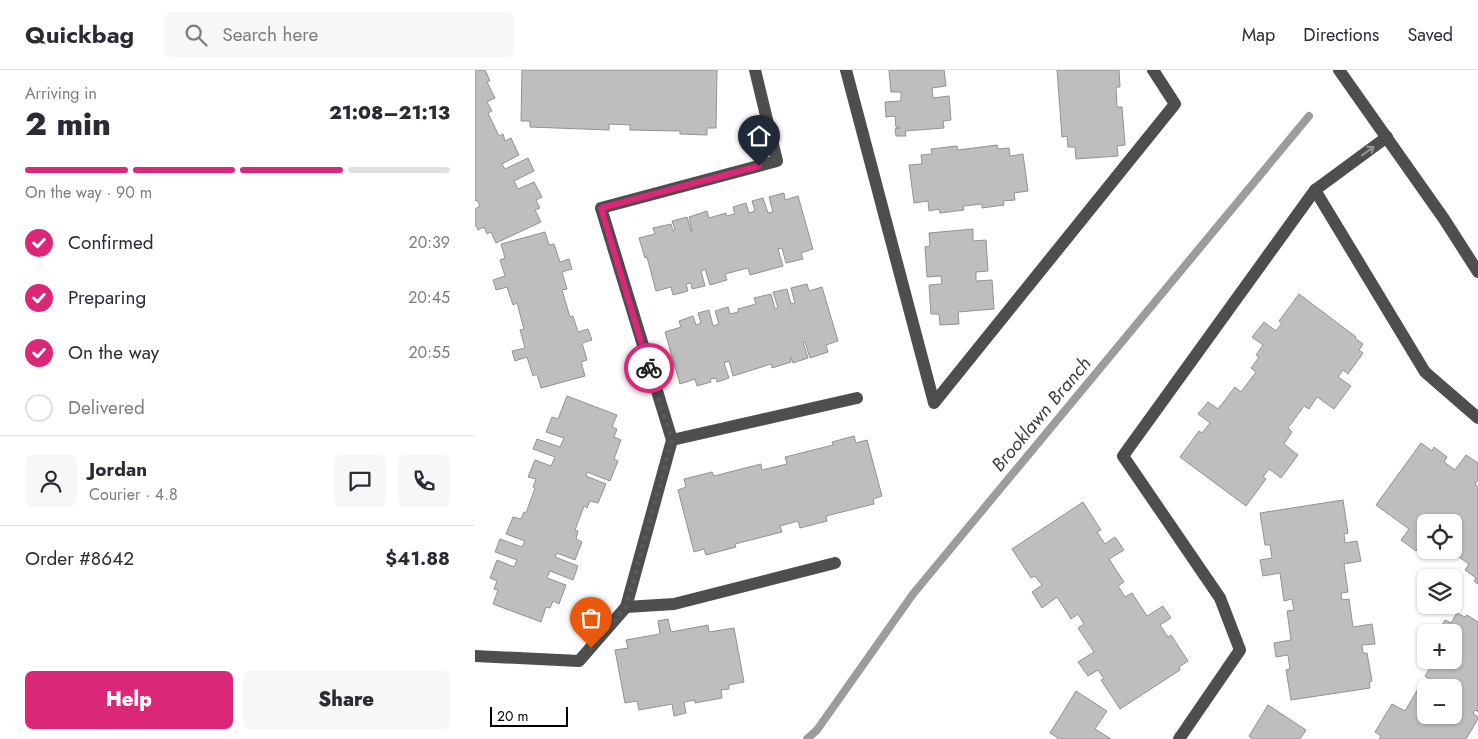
<!DOCTYPE html>
<html lang="en">
<head>
<meta charset="utf-8">
<style>
  body { margin:0; font-family:Jost,sans-serif; background:#f7f7f7; color:#2b2b33; height:100vh; display:flex; flex-direction:column; font-size:19px; white-space:nowrap }
  * { box-sizing:border-box; margin:0 }
  p { font-size:16px; color:#7c7c81 }
  .icon { flex:none; width:28px; height:28px; fill:none; stroke:currentColor; stroke-width:2; stroke-linecap:round; stroke-linejoin:round }
  .map { position:relative; flex:1; overflow:hidden }
  .sheet { display:flex; flex-direction:column; background:#fff; width:475px }
  .sheet>* { flex:none }
  .tools { position:absolute; left:942px; top:444px; display:grid; gap:10px }
  .tools a { display:grid; place-items:center; width:45px; height:45px; border-radius:8px; background:#fff; box-shadow:0 1px 4px #0004; font-size:25px }
  .scale { position:absolute; left:15px; bottom:12px; width:78px; box-sizing:border-box; padding-left:5px; border:2px solid #000; border-top:0; font-size:14px; line-height:18px; white-space:nowrap; color:#000; -webkit-text-stroke:4px #fff; paint-order:stroke }
  .pin { position:absolute; display:grid; place-items:center; width:42px; height:42px; color:#fff; margin:-51px -21px; border-radius:50% 50% 50% 0; rotate:-45deg; box-shadow:0 0 5px #0007 }
  .pin .icon { rotate:45deg }
  .courier { position:absolute; display:grid; place-items:center; width:50px; height:50px; margin:-25px; border:4px solid #db2777; border-radius:50%; background:#fff; color:#222; box-shadow:0 1px 6px #0007 }
  .overview em { font-style:normal; font-weight:800 }
  .overview div { display:flex; flex-direction:column-reverse }
  .overview { display:flex; align-items:center; justify-content:space-between; height:85px; padding:0 25px }
  h1 { font-size:32px; font-weight:800; line-height:38px }
  .bar { display:grid; grid-template-columns:repeat(4,1fr); gap:8px 5px; align-content:center; height:60px; padding:0 25px }
  .bar i { height:6px; border-radius:4px; background:#e1e1e2 }
  .bar .selected { background:#db2777 }
  .bar p { grid-column:span 4 }
  .line { display:flex; align-items:center; gap:12px; padding:0 25px; border-top:1px solid #e1e1e2 }
  .line div { flex:1 }
  .round { display:grid; place-items:center; flex:none; width:52px; height:52px; border-radius:8px; background:#f7f7f7 }
  ol { padding:0 25px; list-style:none }
  li { display:flex; align-items:center; gap:15px; height:55px }
  li p { margin-inline-start:auto }
  li .icon { padding:5px; border-radius:50%; background:#db2777; color:#fff; stroke-width:4 }
  li:last-child { color:#7c7c81 }
  li i { width:28px; height:28px; border:2px solid #e1e1e2; border-radius:50% }
  .action { display:flex; gap:10px; margin-top:auto; padding:10px 25px }
  .action a { flex:1; height:58px; border-radius:8px; background:#db2777; color:#fff; font-size:20px; font-weight:800; line-height:58px; text-align:center }
  .action a+a { background:#f7f7f7; color:#2b2b33 }
  header { display:flex; align-items:center; gap:30px; box-sizing:border-box; height:70px; padding:0 25px; background:#fff; border-bottom:1px solid #e1e1e2 }
  header strong { font-size:24px }
  nav { display:flex; gap:28px; margin-inline-start:auto; font-size:18px }
  .search { width:350px; height:45px; background:#f7f7f7; display:flex; align-items:center; gap:12px; box-sizing:border-box; padding:0 18px; border-radius:8px; color:#7c7c81; font-size:19px }
  main { display:flex; flex:1; min-height:0 }
  .map>svg:first-child { display:block }
</style>
</head>
<body>
<header>
<strong>Quickbag</strong>
<div class="search"><svg class="icon" aria-label="search" viewBox="0 0 24 24"><circle cx="10" cy="10" r="6"/><path d="M15 15l6 6"/></svg>Search here</div>
<nav><a>Map</a><a>Directions</a><a>Saved</a></nav>
</header>
<main>
<section class="sheet">
<div class="overview"><div><h1>2 min</h1><p>Arriving in</p></div><em>21:08–21:13</em></div>
<div class="bar"><i class="selected"></i><i class="selected"></i><i class="selected"></i><i></i><p>On the way · 90 m</p></div>
<ol>
<li><svg class="icon" aria-label="check" viewBox="0 0 24 24"><path d="M5 12l5 5 9-10"/></svg>Confirmed<p>20:39</p></li>
<li><svg class="icon" aria-label="check" viewBox="0 0 24 24"><path d="M5 12l5 5 9-10"/></svg>Preparing<p>20:45</p></li>
<li><svg class="icon" aria-label="check" viewBox="0 0 24 24"><path d="M5 12l5 5 9-10"/></svg>On the way<p>20:55</p></li>
<li><i></i>Delivered</li>
</ol>
<div class="line" style="height:90px"><a class="round"><svg class="icon" aria-label="person" viewBox="0 0 24 24"><circle cx="12" cy="8" r="4"/><path d="M4 21q1-7 8-7t8 7"/></svg></a><div><b>Jordan</b><p>Courier · 4.8</p></div><a class="round"><svg class="icon" aria-label="chat" viewBox="0 0 24 24"><path d="M4 5h16v11H9l-5 4z"/></svg></a><a class="round"><svg class="icon" aria-label="phone" viewBox="0 0 24 24"><path d="M5 4h4l2 5-3 2q2 4 5 5l2-3 5 2v4C11 20 4 13 5 4z"/></svg></a></div>
<div class="line" style="height:65px"><div>Order #8642</div><b>$41.88</b></div>
<div class="action"><a>Help</a><a>Share</a></div>
</section>
<div class="map">
<svg width="1003" height="669" viewBox="0 0 1003 669">
  <rect width="100%" height="100%" fill="#fff"/>
  <g fill="none" stroke-linecap="round" stroke-linejoin="round">
    <!-- stream -->
    <polyline stroke="#9c9c9c" stroke-width="8" points="332,669 342,660 438,524 834,46"/>
  </g>
  <!-- building -->
  <g fill="#bebebe" stroke="#929292">
    <polygon points="0,0 10,0 15,11 12,12 20,28 12,32 17,41 13,43 24,66 28,64 30,71 36,68 44,85 27,94 30,99 53,88 59,101 39,111 43,119 59,112 67,127 61,130 65,138 60,140 66,152 21,173 16,162 12,164 9,157 3,160 0,154 0,139 5,136 2,130 0,131"/>
    <polygon points="47,0 242,0 241,58 232,58 232,65 205,64 205,61 155,60 155,55 134,54 134,60 55,57 55,51 46,51"/>
    <polygon points="414,0 469,0 471,16 457,18 458,28 474,26 476,50 468,51 469,58 430,61 431,66 421,66 420,59 425,58 421,57 420,46 411,47 410,32 426,31 426,22 416,22"/>
    <polygon points="582,0 644,0 645,17 641,17 642,37 647,37 650,75 642,76 643,86 601,89 600,77 593,77 592,66 587,67"/>
    <polygon points="522,75 523,79 534,78 535,86 548,84 553,121 539,123 540,130 528,131 529,135 507,138 507,134 488,136 489,140 465,143 464,139 454,141 453,131 439,133 434,95 447,94 446,85 457,84 456,79 482,76 483,80"/>
    <polygon points="309,123 310,130 323,126 338,179 326,183 328,189 311,193 307,178 303,179 308,196 275,205 273,198 250,204 252,210 235,215 230,199 226,201 230,216 217,219 216,213 211,214 213,221 198,225 196,217 181,221 172,187 170,188 164,168 180,164 178,158 196,154 198,161 200,160 197,151 212,147 216,161 217,161 214,147 232,141 234,148 251,143 251,146 260,144 258,137 271,133 274,143 280,141 277,131 288,128 293,143 298,142 294,127"/>
    <polygon points="498,159 498,171 511,170 513,201 501,202 501,211 517,210 519,239 483,242 484,254 465,255 464,244 456,244 454,215 467,214 466,206 452,207 450,177 455,176 454,163"/>
    <polygon points="70,162 74,175 79,174 85,192 94,189 97,199 87,202 92,219 87,220 95,247 98,246 103,262 113,259 117,270 107,273 112,290 106,292 110,306 66,318 62,304 58,306 52,287 40,291 37,281 50,278 45,260 49,259 42,233 38,235 32,217 21,220 18,210 30,206 25,190 30,188 26,174"/>
    <polygon points="332,214 334,221 347,217 363,271 351,275 353,282 335,288 330,272 328,272 333,288 318,293 316,287 315,288 316,292 297,298 296,294 258,306 254,291 249,293 254,308 242,312 241,308 235,309 236,312 222,316 220,309 205,314 190,262 206,257 204,251 218,246 221,255 226,253 223,243 234,240 238,256 244,254 240,241 253,237 255,244 263,242 263,239 281,234 279,228 296,224 300,239 303,238 298,222 312,219 316,234 320,233 316,218"/>
    <polygon points="824,224 881,267 880,268 888,274 884,280 888,283 873,304 868,300 863,307 876,316 859,339 842,327 834,339 829,336 813,358 817,362 809,374 823,385 806,408 794,399 788,407 791,409 771,436 705,387 724,361 727,363 735,353 723,344 733,332 743,339 760,317 766,322 781,302 776,298 784,287 781,285 788,275 777,267 789,252 801,261 807,253 804,251"/>
    <polygon points="92,326 142,345 137,357 142,359 139,367 146,370 139,389 143,391 135,411 112,402 111,406 131,414 123,433 115,431 112,438 109,436 100,460 103,461 101,469 107,472 100,490 82,483 80,487 103,496 98,510 75,501 72,508 91,515 84,534 78,531 75,538 71,537 66,552 18,534 23,520 19,519 22,511 15,508 22,490 39,497 42,490 20,482 25,469 47,477 50,471 31,464 38,447 46,449 49,442 51,443 60,418 58,417 61,409 53,407 60,390 76,396 80,387 58,379 62,369 85,377 89,368 71,362 77,347 83,349"/>
    <polygon points="379,366 381,373 392,370 407,426 398,429 399,434 351,446 352,451 325,458 323,451 305,456 307,462 260,474 261,477 231,485 229,479 219,482 203,420 211,417 209,409 237,402 239,406 286,394 287,400 312,394 310,387 358,375 357,372"/>
    <polygon points="946,373 957,381 959,377 972,387 969,392 980,400 991,385 1003,393 1003,410 1000,414 1003,417 1003,514 999,511 1001,508 990,500 994,494 975,481 971,487 961,480 979,480 979,452 951,452 951,473 948,471 941,481 926,470 934,459 901,435"/>
    <polygon points="868,430 873,463 869,464 870,473 882,471 886,491 869,494 873,522 866,523 867,530 874,529 878,557 897,554 900,574 887,575 888,583 892,583 897,611 894,612 895,618 816,630 811,600 815,599 813,585 801,587 799,573 816,570 812,541 819,540 817,529 809,531 805,503 788,506 785,490 797,488 795,475 790,475 785,443"/>
    <polygon points="608,432 626,460 622,462 630,474 640,467 649,480 634,489 649,512 643,516 650,527 657,523 672,546 688,536 696,548 685,555 693,567 696,565 713,591 704,597 705,600 645,639 626,610 629,609 623,600 613,606 603,592 619,582 603,558 609,554 603,544 596,549 582,527 567,538 557,522 567,515 560,506 556,508 537,479"/>
    <polygon points="982,543 990,547 992,545 1003,552 1003,642 1000,640 998,643 1003,647 1003,649 991,669 904,669 906,666 900,662 917,634 930,641 944,617 951,621 951,645 979,645 979,618 954,618 958,611 950,606 960,590 979,590 979,562 963,562 970,550 976,553"/>
    <polygon points="193,549 196,562 233,555 234,562 259,558 269,612 254,615 254,619 246,620 247,628 220,633 220,630 209,632 211,643 199,646 197,634 164,640 162,631 150,633 140,580 153,578 151,570 185,564 183,551"/>
    <polygon points="601,621 632,641 620,659 636,669 582,669 583,668 575,663"/>
    <polygon points="793,635 831,660 825,669 777,669 774,666"/>
  </g>
  <g fill="none" stroke-linecap="round" stroke-linejoin="round">
    <!-- minor -->
    <g stroke="#4e4e4e" stroke-width="12">
      <polyline points="371,0 459,333 700,34 678,0"/>
      <polyline points="864,0 969,149 1003,202"/>
      <polyline points="840,120 950,302 1003,348"/>
      <polyline points="197,370 382,328"/>
      <polyline points="151,537 199,534 360,493"/>
      <polyline points="0,586 104,591 151,537 197,370 126,138 302,91 280,0"/>
      <polyline points="704,669 765,580 745,528 648,386 840,120 912,67"/>
    </g>
  </g>
  <!-- one-way arrows -->
  <defs><path id="oneway-shaft" d="M-6 0H5M1.5-3L5.5 0L1.5 3" fill="none" stroke-width="1.6" stroke-linecap="round" stroke-linejoin="round" transform="scale(1.25)"/></defs>
  <use stroke="#959595" href="#oneway-shaft" transform="translate(893 81) rotate(-36)"/>
  <g fill="none" stroke-linecap="round" stroke-linejoin="round">
    <!-- done -->
    <polyline stroke="#595959" stroke-width="5" stroke-dasharray="0 9" points="116,578 151,537 197,370 174,298"/>
    <!-- route -->
    <polyline stroke="#db2777" stroke-width="6" points="174,298 126,138 284,96"/>
  </g>
  <g text-anchor="middle" dominant-baseline="central" stroke-width="4" stroke-linejoin="round" paint-order="stroke">
    <!-- water labels -->
    <g font-size="19" font-style="italic" fill="#3d3d3d" stroke="#fff">
      <text transform="translate(566 344) rotate(-50)">Brooklawn Branch</text>
    </g>
  </g>
</svg>
<div class="tools">
<a><svg class="icon" aria-label="locate" viewBox="0 0 24 24"><circle cx="12" cy="12" r="6"/><path d="M12 2v4M12 18v4M2 12h4M18 12h4"/></svg></a>
<a><svg class="icon" aria-label="layers" viewBox="0 0 24 24"><path d="M12 4l9 5-9 5-9-5zM3 14l9 5 9-5"/></svg></a>
<a>+</a>
<a>−</a>
</div>
<div class="scale">20 m</div>
<div class="pin" style="left:116px;top:578px;background:#ea580c"><svg class="icon" aria-label="bag" viewBox="0 0 24 24"><path d="M5 8h14l-1 12H6zM9 8a3 3 0 0 1 6 0"/></svg></div>
<div class="pin" style="left:284px;top:96px;background:#1f2937"><svg class="icon" aria-label="home" viewBox="0 0 24 24"><path d="M3 11l9-7 9 7M6 9v11h12V9"/></svg></div>
<div class="courier" style="left:174px;top:298px"><svg class="icon" aria-label="bike" viewBox="0 0 24 24"><circle cx="6" cy="16" r="4"/><circle cx="18" cy="16" r="4"/><path d="M6 16l4-8h5l3 8M10 8l3 8H6M13 5h3"/></svg></div>
</div>
</main>
</body>
</html>
